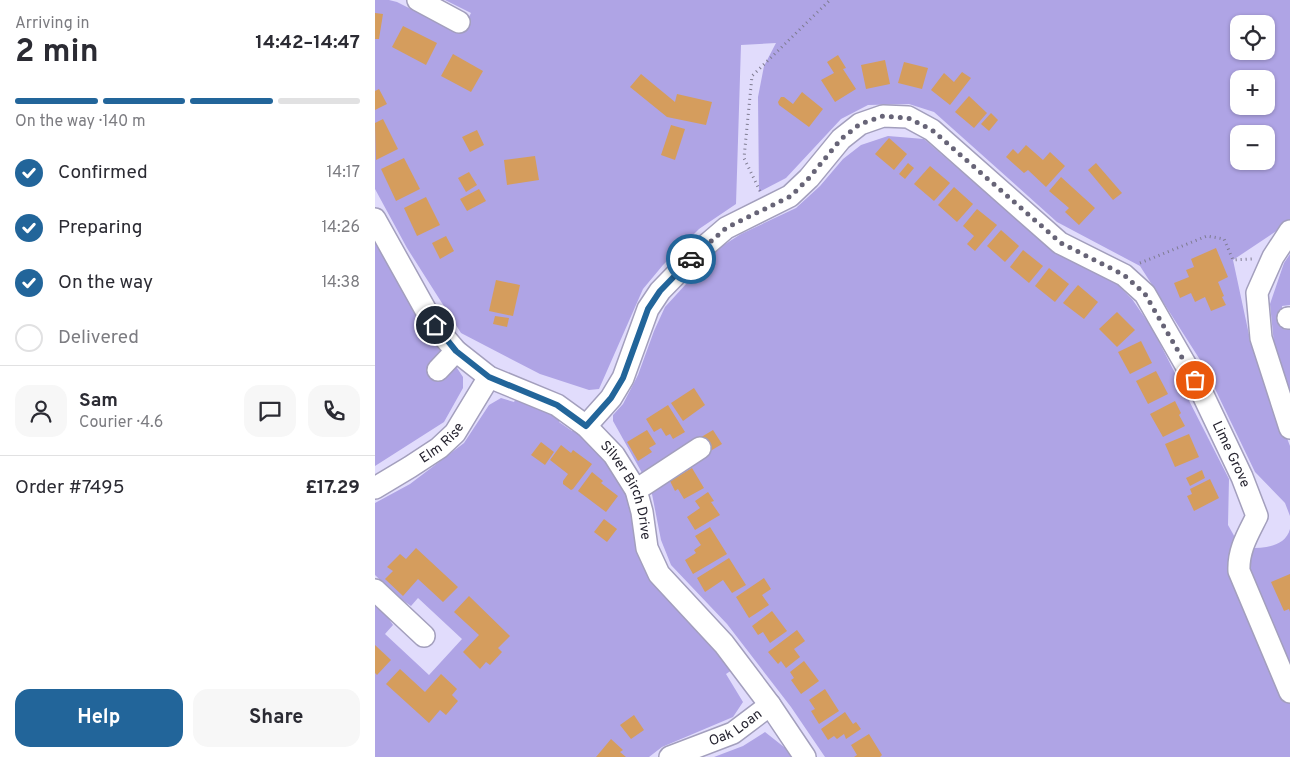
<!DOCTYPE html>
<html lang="en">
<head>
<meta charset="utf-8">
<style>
  body { margin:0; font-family:Overpass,sans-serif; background:#f7f7f7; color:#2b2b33; height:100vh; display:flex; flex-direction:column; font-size:19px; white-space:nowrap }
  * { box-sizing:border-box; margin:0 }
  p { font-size:16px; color:#7c7c81 }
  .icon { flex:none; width:28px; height:28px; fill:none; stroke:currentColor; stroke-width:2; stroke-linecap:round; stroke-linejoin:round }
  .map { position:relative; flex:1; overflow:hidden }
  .side { display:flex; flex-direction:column; background:#fff; width:375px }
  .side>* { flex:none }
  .controls { position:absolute; left:855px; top:15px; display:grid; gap:10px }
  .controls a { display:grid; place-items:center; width:45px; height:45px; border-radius:10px; background:#fff; box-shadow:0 1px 4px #0004; font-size:25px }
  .pin { position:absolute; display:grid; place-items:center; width:42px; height:42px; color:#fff; margin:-21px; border:2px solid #fff; border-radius:50%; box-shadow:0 1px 5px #0007 }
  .courier { position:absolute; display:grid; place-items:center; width:50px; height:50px; margin:-25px; border:4px solid #22659a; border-radius:50%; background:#fff; color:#222; box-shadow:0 1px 6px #0007 }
  .summary em { font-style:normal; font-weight:700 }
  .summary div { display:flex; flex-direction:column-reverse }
  .summary { display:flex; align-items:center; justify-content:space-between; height:85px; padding:0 15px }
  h1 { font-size:32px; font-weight:700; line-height:38px }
  .bar { display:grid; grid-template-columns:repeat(4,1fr); gap:8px 5px; align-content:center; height:60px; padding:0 15px }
  .bar i { height:6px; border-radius:4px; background:#e1e1e2 }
  .bar .on { background:#22659a }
  .bar p { grid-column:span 4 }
  .line { display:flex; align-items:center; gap:12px; padding:0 15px; border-top:1px solid #e1e1e2 }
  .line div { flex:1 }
  .round { display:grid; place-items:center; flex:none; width:52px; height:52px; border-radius:15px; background:#f7f7f7 }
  ol { padding:0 15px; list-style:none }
  li { display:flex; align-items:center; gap:15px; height:55px }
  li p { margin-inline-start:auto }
  li .icon { padding:5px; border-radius:50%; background:#22659a; color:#fff; stroke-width:4 }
  li:last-child { color:#7c7c81 }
  li i { width:28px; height:28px; border:2px solid #e1e1e2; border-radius:50% }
  .primary-button { display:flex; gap:10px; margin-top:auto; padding:10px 15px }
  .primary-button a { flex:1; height:58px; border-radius:15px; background:#22659a; color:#fff; font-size:20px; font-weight:700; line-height:58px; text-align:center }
  .primary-button a+a { background:#f7f7f7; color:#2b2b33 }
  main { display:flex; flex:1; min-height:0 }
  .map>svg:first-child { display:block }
</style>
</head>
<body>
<main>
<section class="side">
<div class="summary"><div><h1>2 min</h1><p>Arriving in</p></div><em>14:42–14:47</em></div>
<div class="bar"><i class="on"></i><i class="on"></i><i class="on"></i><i></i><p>On the way · 140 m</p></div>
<ol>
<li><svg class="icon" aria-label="check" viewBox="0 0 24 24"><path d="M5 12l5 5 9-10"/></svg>Confirmed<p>14:17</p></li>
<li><svg class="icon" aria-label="check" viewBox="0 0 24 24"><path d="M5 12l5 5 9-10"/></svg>Preparing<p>14:26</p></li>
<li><svg class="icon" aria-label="check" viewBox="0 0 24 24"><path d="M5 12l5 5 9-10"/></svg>On the way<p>14:38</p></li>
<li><i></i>Delivered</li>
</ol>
<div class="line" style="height:90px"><a class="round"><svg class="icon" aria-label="person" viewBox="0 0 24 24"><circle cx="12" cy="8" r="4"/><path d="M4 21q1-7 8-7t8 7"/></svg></a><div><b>Sam</b><p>Courier · 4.6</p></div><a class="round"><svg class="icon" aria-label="chat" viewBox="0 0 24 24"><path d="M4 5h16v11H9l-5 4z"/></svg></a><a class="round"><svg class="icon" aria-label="phone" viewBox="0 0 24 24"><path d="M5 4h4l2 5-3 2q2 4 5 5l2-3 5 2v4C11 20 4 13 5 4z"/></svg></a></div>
<div class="line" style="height:65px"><div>Order #7495</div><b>£17.29</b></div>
<div class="primary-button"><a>Help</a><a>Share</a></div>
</section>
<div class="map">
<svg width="915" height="757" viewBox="0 0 915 757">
  <rect width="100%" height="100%" fill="#e1dcfc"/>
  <!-- green -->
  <g fill="#afa4e5" fill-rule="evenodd">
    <path d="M0,0H14L22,2L85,34L96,13L70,0H915V222L858,260L876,344L915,446V516L910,503L880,472L829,366L765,266L682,222L559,112L534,104L493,105L466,119L411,178L384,192L383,97L389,66L401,43L366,45L361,204L324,229L288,265L268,289L224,389L214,390L165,374L86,333L32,248L0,189ZM864,24H891V51H864ZM864,79H891V106H864ZM864,134H891V161H864Z"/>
    <polygon points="513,136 549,139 680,253 741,283 757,299 777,328 854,479 853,525 862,541 892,651 915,704 915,757 450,757 416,707 352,624 296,565 286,540 276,489 238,421 238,415 248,404 263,375 279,331 290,307 344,248 366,234 421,208 445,186 468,159 486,145"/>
    <polygon points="0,235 71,353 70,357 82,368 88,377 88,388 69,422 0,466"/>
    <polygon points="915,254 915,305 907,306 908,329 915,330 915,392 899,344 895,304 909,263"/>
    <polygon points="142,397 185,416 184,422 197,431 203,429 222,448 252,492 251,496 261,533 357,670 351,674 368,702 358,717 287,747 274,757 0,757 0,604 10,613 18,625 10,634 54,675 87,639 43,598 36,606 23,597 0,575 0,503 35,484 89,443 114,405 126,398 139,402"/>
    <path d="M915,529V681L873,582L874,548C890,548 910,547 915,529Z"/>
    <polygon points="390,732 409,747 414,744 422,757 339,757 368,746"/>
  </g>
  <!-- building -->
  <g fill="#d59d5d">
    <polygon points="0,13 8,14 4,39 0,39"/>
    <polygon points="28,26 62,43 51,65 17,47"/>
    <polygon points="78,54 108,71 96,92 66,76"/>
    <polygon points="463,55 471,68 468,69 481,89 460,102 446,80 459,73 452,62"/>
    <polygon points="510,60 515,84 491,89 486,65"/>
    <polygon points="529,62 553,68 547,89 523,83"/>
    <polygon points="587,72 596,78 575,105 556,90 569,73 579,82"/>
    <polygon points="266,74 300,102 302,94 337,102 331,125 292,117 255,87"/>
    <polygon points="4,89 12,104 0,110 0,91"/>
    <polygon points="427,92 448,109 434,127 404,105 403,102 406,97 409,97 418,104"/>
    <polygon points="594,96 612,113 599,128 580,112"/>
    <polygon points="616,113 623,120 614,131 606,124"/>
    <polygon points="8,119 23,149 1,160 0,123"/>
    <polygon points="296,125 310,129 300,160 286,155"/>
    <polygon points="102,130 109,145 95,152 87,137"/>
    <polygon points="514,138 532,154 519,170 500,154"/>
    <polygon points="651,145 668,160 675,152 690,166 671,187 653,170 649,173 631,157 638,149 643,154"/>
    <polygon points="160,156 164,180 132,185 129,160"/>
    <polygon points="29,158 45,189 21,201 6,169"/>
    <polygon points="533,163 539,168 530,179 524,174"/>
    <polygon points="721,163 747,193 738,200 713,170"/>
    <polygon points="555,166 575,183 559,201 539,184"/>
    <polygon points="94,172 102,185 91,192 83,178"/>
    <polygon points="686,177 720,208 704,225 690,212 694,208 674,191"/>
    <polygon points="579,187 598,204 582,222 563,205"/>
    <polygon points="104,189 111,201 92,211 85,199"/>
    <polygon points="51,197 65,225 42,236 29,208"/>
    <polygon points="602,209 622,225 600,251 592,244 599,236 588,226"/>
    <polygon points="626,230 644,246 630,262 612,246"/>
    <polygon points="71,236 79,251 65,259 57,243"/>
    <polygon points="841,248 853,277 843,282 849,296 847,297 851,305 836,311 830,297 820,302 816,293 805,298 799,283 814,277 811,270 819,267 816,259"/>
    <polygon points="648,250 668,266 654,283 635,267"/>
    <polygon points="674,268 694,284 680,302 660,286"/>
    <polygon points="121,280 145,285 138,316 114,311"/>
    <polygon points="703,285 723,302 709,319 688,303"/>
    <polygon points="742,312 760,330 742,347 724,329"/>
    <polygon points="120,316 134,318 132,327 118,324"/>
    <polygon points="766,341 777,363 755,374 743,352"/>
    <polygon points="781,371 793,394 773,404 761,381"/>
    <polygon points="319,388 330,405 308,421 296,403"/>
    <polygon points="800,401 806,413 804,415 810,426 788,437 775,414"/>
    <polygon points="293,405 310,432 298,439 295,434 291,436 286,428 279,432 271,419"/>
    <polygon points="272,430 281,444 274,448 277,452 263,461 252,442"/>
    <polygon points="338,430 347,444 332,453 323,439"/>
    <polygon points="814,434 824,457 800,467 790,444"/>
    <polygon points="166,442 179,452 170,465 156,455"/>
    <polygon points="186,445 196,453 198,450 217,464 198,489 196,490 188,484 188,481 193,474 175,460"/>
    <polygon points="317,468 329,488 309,499 303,489 300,491 295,481"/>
    <polygon points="827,470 830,478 815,486 811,478"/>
    <polygon points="217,472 228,481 226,483 243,496 231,512 203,491"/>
    <polygon points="835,479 844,498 819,511 812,496 817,494 815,489"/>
    <polygon points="333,492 339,501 336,502 345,515 320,530 312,517 325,508 320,501"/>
    <polygon points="229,519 242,529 232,542 219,532"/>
    <polygon points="335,527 352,554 318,574 310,560 321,553 319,550 326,545 320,536"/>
    <polygon points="41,548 83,587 68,602 43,579 28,596 10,579 18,571 12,567 25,554 31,559"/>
    <polygon points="354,558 371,585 357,593 348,580 330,592 322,578"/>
    <polygon points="915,574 915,612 914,609 909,611 896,582"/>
    <polygon points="389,578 396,589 387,595 394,605 374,618 361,597"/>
    <polygon points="94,596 135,636 123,648 127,652 115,665 111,662 105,669 88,652 104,635 79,612"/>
    <polygon points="397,611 412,631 395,643 388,632 383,635 377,626"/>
    <polygon points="422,630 430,641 419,649 425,657 411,668 406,661 403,664 393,652"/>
    <polygon points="0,645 16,660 2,675 0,673"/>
    <polygon points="429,661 444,681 426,694 416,680 419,678 415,672"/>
    <polygon points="25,669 50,692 66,674 82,689 77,695 83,701 71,715 65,710 54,723 11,684"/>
    <polygon points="450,689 464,711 444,724 436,711 440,709 434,700"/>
    <polygon points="470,712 478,724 481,722 486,729 471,739 469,734 462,739 459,736 453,740 446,729"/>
    <polygon points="259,715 269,730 256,739 245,725"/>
    <polygon points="494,734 507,755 505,757 479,757 482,755 476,745"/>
    <polygon points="236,739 248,750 245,752 251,757 221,757"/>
  </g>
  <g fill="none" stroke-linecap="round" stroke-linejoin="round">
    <!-- minor casing -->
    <g stroke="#a39fbd" stroke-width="24">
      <g id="minor">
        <polyline points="43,0 84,22"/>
        <path id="s1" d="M0,219L59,325L81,351L114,377L182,405L211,426L239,455L261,490L267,512L272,548L284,574L349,644L395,705L430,757"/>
        <polyline points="915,231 898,257 882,293 886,338 915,428"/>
        <polyline points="913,318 915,318"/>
        <polyline points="63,370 81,351"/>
        <path id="s2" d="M211,426L236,398L248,378L273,309L285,291L323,252L351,228L415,196L434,178L466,139L485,124L508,116L533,117L557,130L685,243L749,275L770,294L828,395L867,477L882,516C873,534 863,550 864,571L915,692"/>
        <path id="s3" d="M0,488L35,467L64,448L80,433L114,377"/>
        <polyline points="261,490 325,448"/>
        <polyline points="0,590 49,636"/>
        <path id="s4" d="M295,757L358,733L395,705"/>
      </g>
    </g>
    <!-- path -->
    <g stroke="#7e7b90" stroke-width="3" stroke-dasharray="1 4" stroke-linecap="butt">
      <polyline points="385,191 369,158 377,76 455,0"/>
      <polyline points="765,263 832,236 849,239 858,260 877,259"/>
    </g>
    <!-- minor -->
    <use href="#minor" stroke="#fff" stroke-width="21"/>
  </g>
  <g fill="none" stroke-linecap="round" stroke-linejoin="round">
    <!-- done -->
    <polyline stroke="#676477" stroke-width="5" stroke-dasharray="0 9" points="316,259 351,228 416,196 434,178 466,139 485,124 508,116 533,118 557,130 686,243 749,275 770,294 820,380"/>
    <!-- route -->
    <polyline stroke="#22659a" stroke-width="6" points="60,325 81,351 114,377 182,405 211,426 236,398 248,378 273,309 285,291 316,259"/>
  </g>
  <g text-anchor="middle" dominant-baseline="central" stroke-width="4" stroke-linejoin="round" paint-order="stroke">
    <!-- street labels -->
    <g font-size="14" fill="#262430" stroke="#fff">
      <text stroke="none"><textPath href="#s3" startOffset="81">Elm Rise</textPath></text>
      <text stroke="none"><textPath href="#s2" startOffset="949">Lime Grove</textPath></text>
      <text stroke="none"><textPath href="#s1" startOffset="385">Silver Birch Drive</textPath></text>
      <text stroke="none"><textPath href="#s4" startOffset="72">Oak Loan</textPath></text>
    </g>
  </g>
</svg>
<div class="controls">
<a><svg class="icon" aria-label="locate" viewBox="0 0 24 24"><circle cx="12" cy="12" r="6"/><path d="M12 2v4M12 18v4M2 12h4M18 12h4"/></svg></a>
<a>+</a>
<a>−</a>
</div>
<div class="pin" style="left:820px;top:380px;background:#ea580c"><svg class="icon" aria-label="bag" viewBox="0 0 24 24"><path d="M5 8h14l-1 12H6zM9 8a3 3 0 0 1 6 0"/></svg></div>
<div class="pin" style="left:60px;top:325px;background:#1f2937"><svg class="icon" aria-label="home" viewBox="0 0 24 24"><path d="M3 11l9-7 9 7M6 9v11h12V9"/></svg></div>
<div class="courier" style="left:316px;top:259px"><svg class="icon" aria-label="car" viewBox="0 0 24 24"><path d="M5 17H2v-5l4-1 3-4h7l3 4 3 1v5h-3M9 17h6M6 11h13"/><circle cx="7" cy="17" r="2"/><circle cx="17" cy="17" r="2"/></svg></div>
</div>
</main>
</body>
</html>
